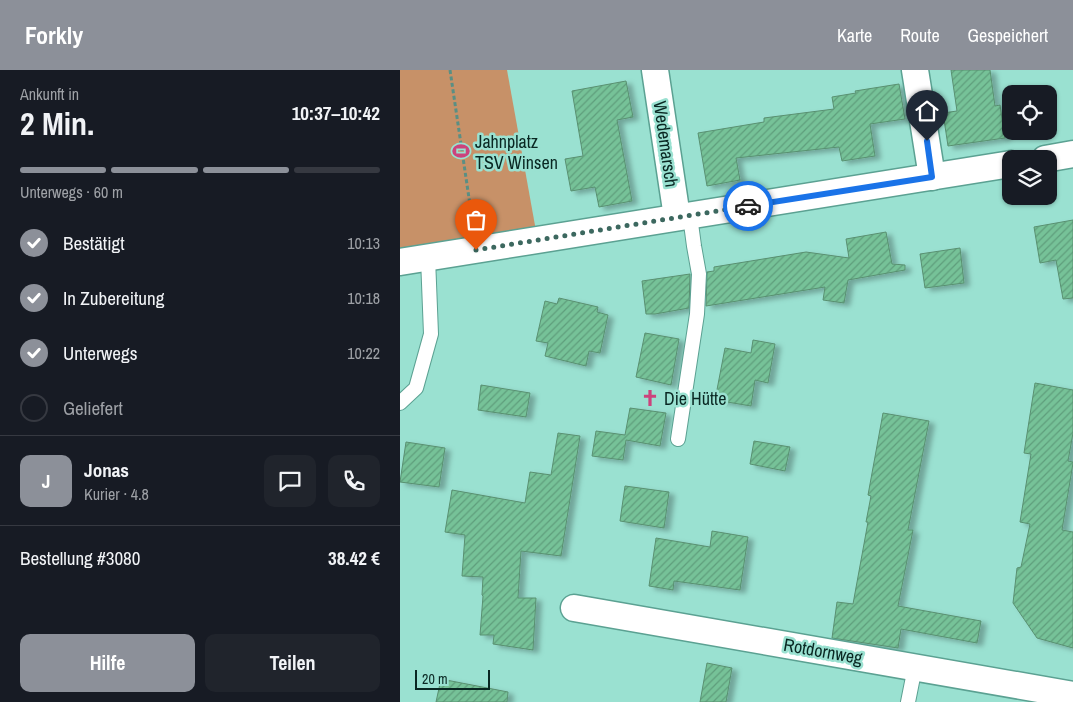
<!DOCTYPE html>
<html lang="de">
<head>
<meta charset="utf-8">
<style>
  body { margin:0; font-family:"Archivo Narrow",sans-serif; background:#20242c; color:#f1f3f6; height:100vh; display:flex; flex-direction:column; font-size:19px; white-space:nowrap }
  * { box-sizing:border-box; margin:0 }
  p { font-size:16px; color:#9ea1a6 }
  .icon { flex:none; width:28px; height:28px; fill:none; stroke:currentColor; stroke-width:2; stroke-linecap:round; stroke-linejoin:round }
  .map { position:relative; flex:1; overflow:hidden }
  .panel { display:flex; flex-direction:column; background:#171b24; width:400px }
  .panel>* { flex:none }
  .buttons { position:absolute; left:602px; top:15px; display:grid; gap:10px }
  .buttons a { display:grid; place-items:center; width:55px; height:55px; border-radius:10px; background:#171b24; box-shadow:0 1px 4px #0004; font-size:25px }
  .scale { position:absolute; left:15px; bottom:12px; width:75px; box-sizing:border-box; padding-left:5px; border:2px solid #092722; border-top:0; font-size:14px; line-height:18px; white-space:nowrap; color:#092722; -webkit-text-stroke:4px #9ae1d1; paint-order:stroke }
  .pin { position:absolute; display:grid; place-items:center; width:42px; height:42px; color:#fff; margin:-51px -21px; border-radius:50% 50% 50% 0; rotate:-45deg; box-shadow:0 0 5px #0007 }
  .pin .icon { rotate:45deg }
  .courier { position:absolute; display:grid; place-items:center; width:50px; height:50px; margin:-25px; border:4px solid #1a73e8; border-radius:50%; background:#fff; color:#222; box-shadow:0 1px 6px #0007 }
  .headline em { font-style:normal; font-weight:800 }
  .headline div { display:flex; flex-direction:column-reverse }
  .headline { display:flex; align-items:center; justify-content:space-between; height:85px; padding:0 20px }
  h1 { font-size:32px; font-weight:800; line-height:38px }
  .bar { display:grid; grid-template-columns:repeat(4,1fr); gap:8px 5px; align-content:center; height:60px; padding:0 20px }
  .bar i { height:6px; border-radius:4px; background:#363941 }
  .bar .selected { background:#8c9099 }
  .bar p { grid-column:span 4 }
  .line { display:flex; align-items:center; gap:12px; padding:0 20px; border-top:1px solid #363941 }
  .line div { flex:1 }
  .round { display:grid; place-items:center; flex:none; width:52px; height:52px; border-radius:10px; background:#20242c }
  ol { padding:0 20px; list-style:none }
  li { display:flex; align-items:center; gap:15px; height:55px }
  li p { margin-inline-start:auto }
  li .icon { padding:5px; border-radius:50%; background:#8c9099; color:#fff; stroke-width:4 }
  li:last-child { color:#9ea1a6 }
  li i { width:28px; height:28px; border:2px solid #363941; border-radius:50% }
  .action { display:flex; gap:10px; margin-top:auto; padding:10px 20px }
  .action a { flex:1; height:58px; border-radius:10px; background:#8c9099; color:#fff; font-size:20px; font-weight:800; line-height:58px; text-align:center }
  .action a+a { background:#20242c; color:#f1f3f6 }
  header { display:flex; align-items:center; gap:30px; box-sizing:border-box; height:70px; padding:0 25px; background:#8c9099; color:#fff }
  header strong { font-size:24px }
  nav { display:flex; gap:28px; margin-inline-start:auto; font-size:18px }
  main { display:flex; flex:1; min-height:0 }
  .map>svg:first-child { display:block }
</style>
</head>
<body>
<header>
<strong>Forkly</strong>
<nav><a>Karte</a><a>Route</a><a>Gespeichert</a></nav>
</header>
<main>
<section class="panel">
<div class="headline"><div><h1>2 Min.</h1><p>Ankunft in</p></div><em>10:37–10:42</em></div>
<div class="bar"><i class="selected"></i><i class="selected"></i><i class="selected"></i><i></i><p>Unterwegs · 60 m</p></div>
<ol>
<li><svg class="icon" aria-label="check" viewBox="0 0 24 24"><path d="M5 12l5 5 9-10"/></svg>Bestätigt<p>10:13</p></li>
<li><svg class="icon" aria-label="check" viewBox="0 0 24 24"><path d="M5 12l5 5 9-10"/></svg>In Zubereitung<p>10:18</p></li>
<li><svg class="icon" aria-label="check" viewBox="0 0 24 24"><path d="M5 12l5 5 9-10"/></svg>Unterwegs<p>10:22</p></li>
<li><i></i>Geliefert</li>
</ol>
<div class="line" style="height:90px"><b class="round" style="background:#8c9099;color:#fff">J</b><div><b>Jonas</b><p>Kurier · 4.8</p></div><a class="round"><svg class="icon" aria-label="chat" viewBox="0 0 24 24"><path d="M4 5h16v11H9l-5 4z"/></svg></a><a class="round"><svg class="icon" aria-label="phone" viewBox="0 0 24 24"><path d="M5 4h4l2 5-3 2q2 4 5 5l2-3 5 2v4C11 20 4 13 5 4z"/></svg></a></div>
<div class="line" style="height:65px"><div>Bestellung #3080</div><b>38.42 €</b></div>
<div class="action"><a>Hilfe</a><a>Teilen</a></div>
</section>
<div class="map">
<svg width="673" height="632" viewBox="0 0 673 632">
  <defs>
    <pattern id="building-hatch" width="6" height="6" patternUnits="userSpaceOnUse" patternTransform="scale(1.25)"><rect width="6" height="6" fill="#76c298"/><path d="M-1 1l2-2M0 6l6-6M5 7l2-2" fill="none" stroke="#5f9e7c"/></pattern>
    <filter id="shadow"><feDropShadow dx="5.5" dy="3" stdDeviation="2.5" flood-color="#0004"/></filter>
  </defs>
  <rect width="100%" height="100%" fill="#9ae1d1"/>
  <!-- garden -->
  <polygon fill="#c79168" points="0,0 107,0 136,161 0,183"/>
  <!-- building -->
  <g fill="url(#building-hatch)" stroke="#599071" filter="url(#shadow)">
    <polygon points="551,0 590,0 595,36 600,35 605,68 548,76 543,43 557,41"/>
    <polygon points="226,11 233,47 217,50 232,131 199,137 195,117 171,121 165,89 183,86 172,21"/>
    <polygon points="499,14 505,49 470,54 475,86 442,91 439,77 336,88 340,110 307,116 298,63 364,52 364,48 434,39 432,27 456,23 455,21"/>
    <polygon points="673,150 673,228 663,229 656,190 640,193 634,157"/>
    <polygon points="486,162 492,194 505,195 505,200 448,210 444,233 423,230 425,217 306,236 307,202 314,201 314,197 406,182 449,188 446,169"/>
    <polygon points="560,178 564,213 525,218 520,184"/>
    <polygon points="290,204 289,238 255,244 246,244 242,211"/>
    <polygon points="159,228 198,237 197,242 208,245 200,283 189,281 186,296 145,286 148,273 136,271 145,231 157,234"/>
    <polygon points="245,263 279,269 271,315 236,307"/>
    <polygon points="353,270 375,274 368,313 355,310 351,336 315,330 325,278 351,283"/>
    <polygon points="635,313 673,320 673,363 668,391 673,392 673,393 662,460 673,462 673,578 637,568 613,533 617,498 621,497 630,454 620,452 631,384 624,383"/>
    <polygon points="81,315 130,323 126,347 78,340"/>
    <polygon points="230,338 266,343 260,376 226,370 223,390 192,386 196,361 225,365"/>
    <polygon points="483,343 529,351 508,460 513,460 498,536 581,551 577,573 501,559 498,578 432,568 437,532 453,534 468,452 466,452 471,426 468,425"/>
    <polygon points="158,363 180,366 161,486 121,481 118,528 136,528 133,580 93,574 94,565 80,565 83,526 82,525 83,507 62,506 65,465 45,462 52,420 125,433 130,402 151,405"/>
    <polygon points="354,371 390,377 385,401 350,394"/>
    <polygon points="6,372 45,378 39,417 0,412"/>
    <polygon points="225,416 269,422 264,458 220,451"/>
    <polygon points="312,461 348,467 340,520 274,511 273,520 249,516 256,468 310,477"/>
    <polygon points="307,593 332,598 326,632 300,632"/>
    <polygon points="41,609 108,622 107,632 36,632"/>
  </g>
  <g fill="none" stroke-linecap="round" stroke-linejoin="round">
    <!-- service casing -->
    <g stroke="#5ba192" stroke-width="16">
      <g id="service">
        <polyline points="0,333 16,318 31,264 28,188"/>
        <polyline points="278,369 297,244 299,204 294,176 290,146"/>
        <polyline points="508,632 515,597"/>
      </g>
    </g>
    <!-- minor casing -->
    <g stroke="#5ba192" stroke-width="29">
      <g id="minor">
        <polyline points="255,0 277,147"/>
        <polyline points="515,0 532,107"/>
        <polyline points="645,89 673,84"/>
        <polyline points="0,192 611,94"/>
        <polyline points="174,538 673,625"/>
      </g>
    </g>
    <!-- path -->
    <polyline stroke="#5a8f84" stroke-width="3" stroke-dasharray="4 2.5" stroke-linecap="butt" points="50,0 73,155"/>
    <!-- service -->
    <use href="#service" stroke="#fff" stroke-width="14"/>
    <!-- minor -->
    <use href="#minor" stroke="#fff" stroke-width="26"/>
  </g>
  <g fill="none" stroke-linecap="round" stroke-linejoin="round">
    <!-- done -->
    <polyline stroke="#3c685f" stroke-width="5" stroke-dasharray="0 9" points="76,180 348,136"/>
    <!-- route -->
    <polyline stroke="#1a73e8" stroke-width="6" points="348,136 532,107 527,71"/>
  </g>
  <!-- icons -->
  <defs>
    <g id="stadium-bare" transform="scale(1.35)"><path d="M0-5a6.5 5 0 1 0 0 10a6.5 5 0 1 0 0-10ZM-3.5-1.8h7v3.6h-7Z" fill="#cc437c" stroke="#9ae1d1" stroke-width="2.5" paint-order="stroke"/></g>
    <g id="church-bare" transform="scale(1.35)"><path d="M-1.2-6h2.4v3.5h3.3v2.4h-3.3V6h-2.4V-.1h-3.3v-2.4h3.3Z" fill="#cc437c" stroke="#9ae1d1" stroke-width="2.5" paint-order="stroke"/></g>
  </defs>
  <g fill-rule="evenodd">
    <use href="#stadium-bare" x="61" y="81"/>
    <use href="#church-bare" x="250" y="328"/>
  </g>
  <g text-anchor="middle" dominant-baseline="central" stroke-width="5" stroke-linejoin="round" paint-order="stroke">
    <!-- poi labels -->
    <g font-size="18" fill="#092722" stroke="#9ae1d1" text-anchor="start">
      <text x="75" y="71">Jahnplatz<tspan x="75" dy="21">TSV Winsen</tspan></text>
      <text x="264" y="328">Die Hütte</text>
    </g>
    <!-- street labels -->
    <g font-size="18" fill="#092722" stroke="#9ae1d1">
      <text transform="translate(266 74) rotate(82)">Wedemarsch</text>
      <text transform="translate(423 581) rotate(10)">Rotdornweg</text>
    </g>
  </g>
</svg>
<div class="buttons">
<a><svg class="icon" aria-label="locate" viewBox="0 0 24 24"><circle cx="12" cy="12" r="6"/><path d="M12 2v4M12 18v4M2 12h4M18 12h4"/></svg></a>
<a><svg class="icon" aria-label="layers" viewBox="0 0 24 24"><path d="M12 4l9 5-9 5-9-5zM3 14l9 5 9-5"/></svg></a>
</div>
<div class="scale">20 m</div>
<div class="pin" style="left:76px;top:180px;background:#ea580c"><svg class="icon" aria-label="bag" viewBox="0 0 24 24"><path d="M5 8h14l-1 12H6zM9 8a3 3 0 0 1 6 0"/></svg></div>
<div class="pin" style="left:527px;top:71px;background:#1f2937"><svg class="icon" aria-label="home" viewBox="0 0 24 24"><path d="M3 11l9-7 9 7M6 9v11h12V9"/></svg></div>
<div class="courier" style="left:348px;top:136px"><svg class="icon" aria-label="car" viewBox="0 0 24 24"><path d="M5 17H2v-5l4-1 3-4h7l3 4 3 1v5h-3M9 17h6M6 11h13"/><circle cx="7" cy="17" r="2"/><circle cx="17" cy="17" r="2"/></svg></div>
</div>
</main>
</body>
</html>
